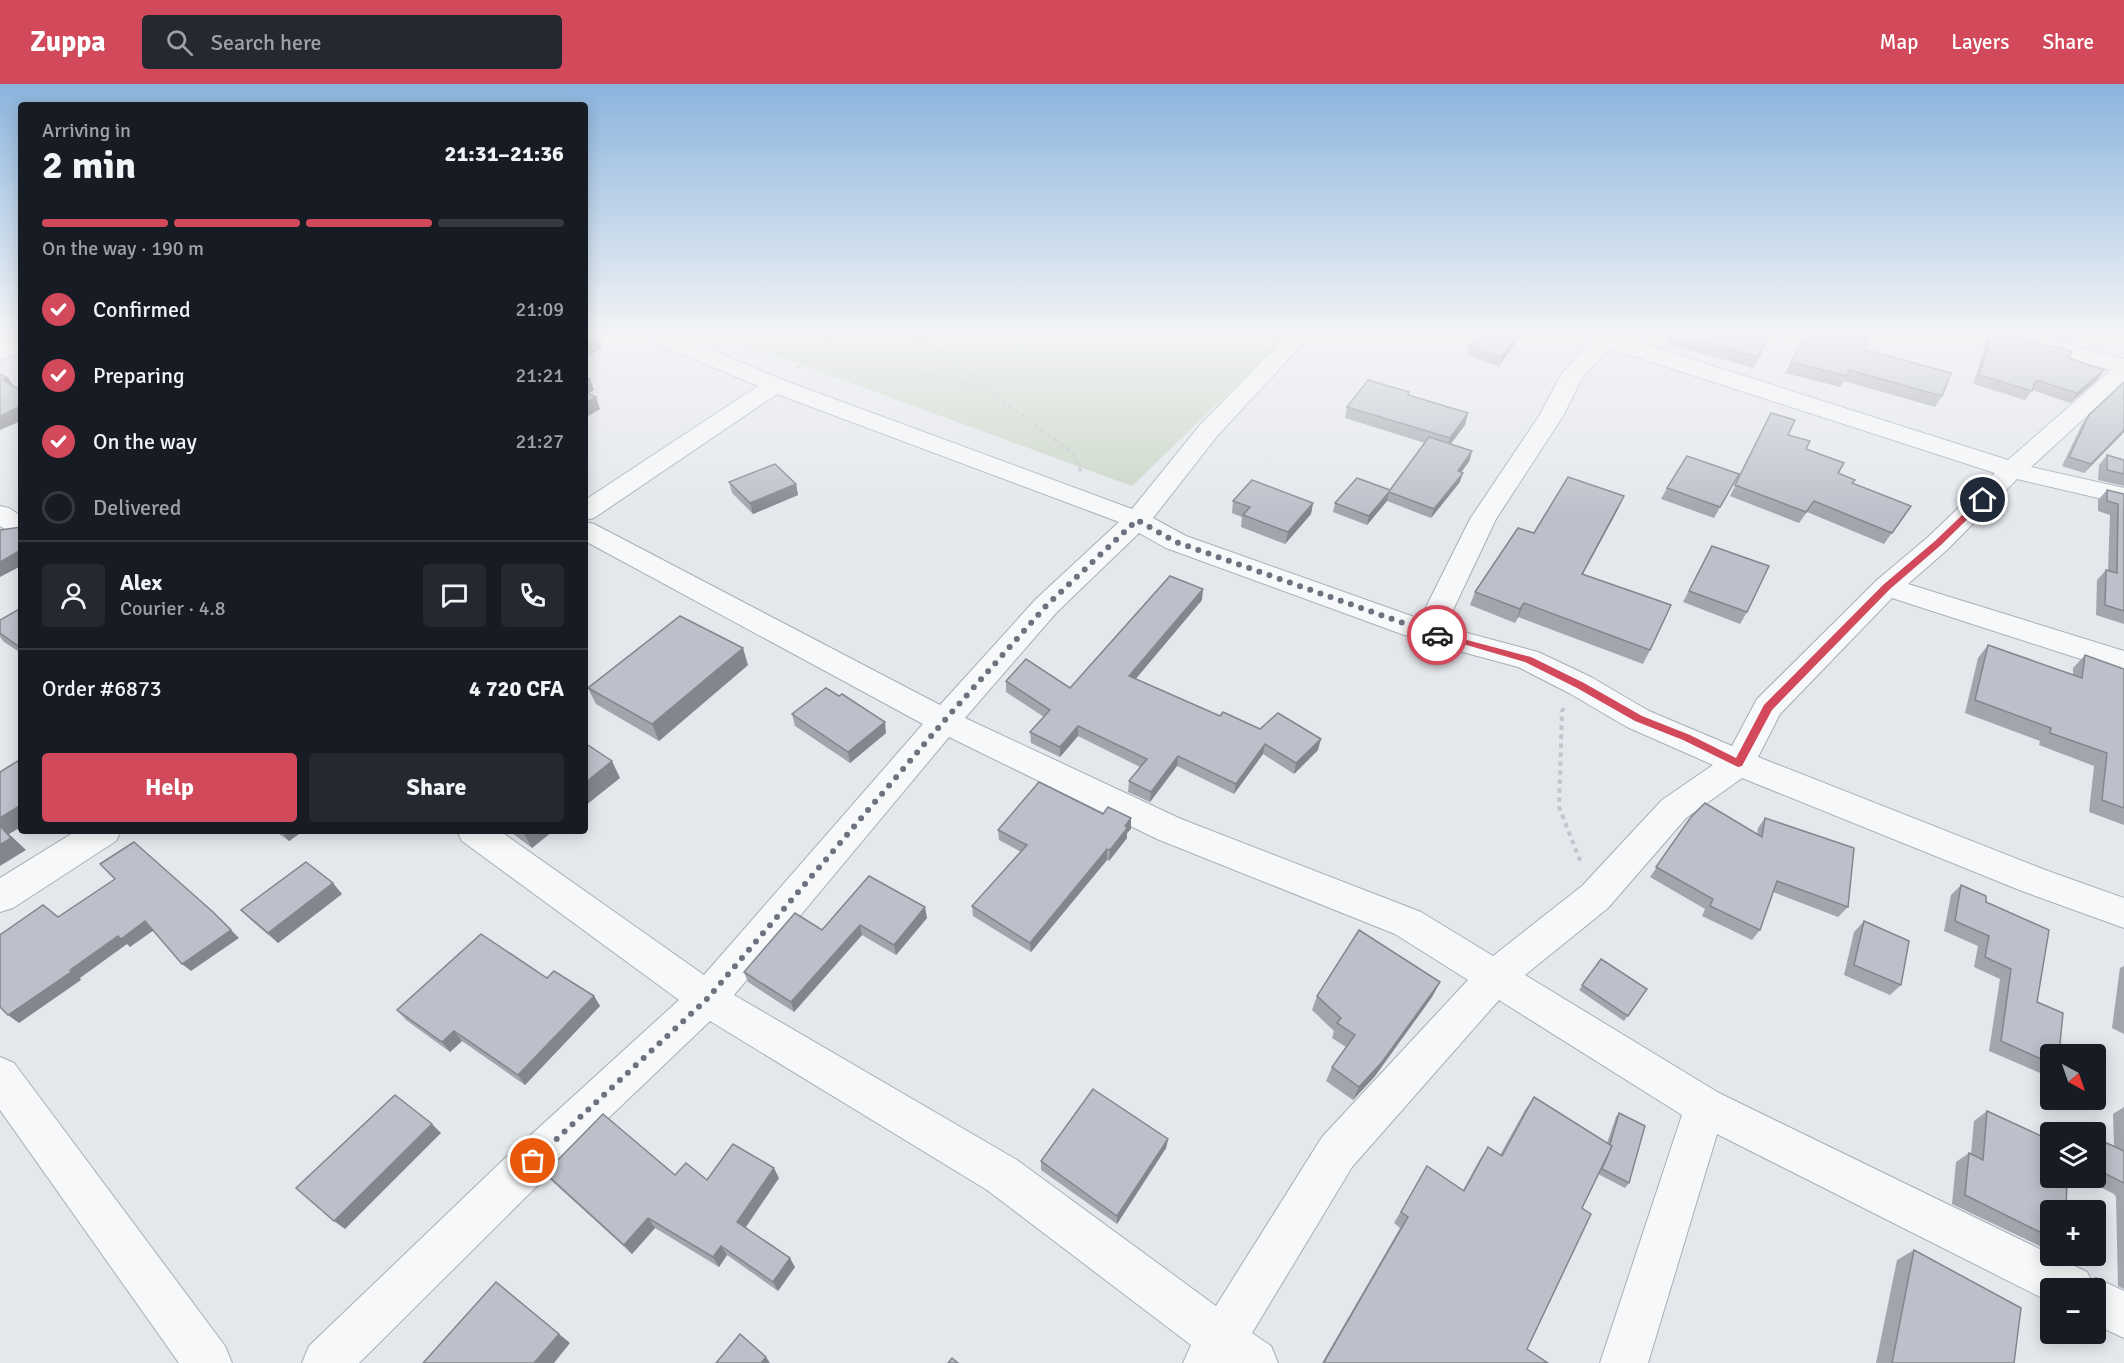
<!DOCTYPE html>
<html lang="en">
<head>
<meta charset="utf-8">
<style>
  body { margin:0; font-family:Signika,sans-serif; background:#242831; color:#f1f3f6; height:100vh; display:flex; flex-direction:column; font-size:22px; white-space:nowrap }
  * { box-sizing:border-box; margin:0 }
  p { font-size:20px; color:#9ea1a6 }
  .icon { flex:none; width:33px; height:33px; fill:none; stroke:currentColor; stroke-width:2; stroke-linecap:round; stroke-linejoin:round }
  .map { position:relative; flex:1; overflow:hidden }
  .side { position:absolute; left:18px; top:18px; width:570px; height:732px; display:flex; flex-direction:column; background:#171b24; border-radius:6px; box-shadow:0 3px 15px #0003 }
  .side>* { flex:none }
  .needle { width:39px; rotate:140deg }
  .tools { position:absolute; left:2040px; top:960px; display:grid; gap:12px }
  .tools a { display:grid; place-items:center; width:66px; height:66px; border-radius:6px; background:#171b24; box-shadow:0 3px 15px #0003; font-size:30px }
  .pin { position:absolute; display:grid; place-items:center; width:51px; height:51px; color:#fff; margin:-26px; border:3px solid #fff; border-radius:50%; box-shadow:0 2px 6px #0007 }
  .courier { position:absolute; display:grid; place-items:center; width:60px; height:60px; margin:-30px; border:4px solid #d1495b; border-radius:50%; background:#fff; color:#222; box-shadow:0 2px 8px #0007 }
  .overview em { font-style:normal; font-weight:700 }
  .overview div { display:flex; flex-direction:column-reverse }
  .overview { display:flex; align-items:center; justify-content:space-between; height:102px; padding:0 24px }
  h1 { font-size:39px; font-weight:700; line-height:45px }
  .bar { display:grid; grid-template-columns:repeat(4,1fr); gap:9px 6px; align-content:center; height:72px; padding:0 24px }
  .bar i { height:8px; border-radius:4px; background:#363941 }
  .bar .active { background:#d1495b }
  .bar p { grid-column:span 4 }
  .line { display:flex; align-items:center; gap:15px; padding:0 24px; border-top:2px solid #363941 }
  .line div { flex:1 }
  .round { display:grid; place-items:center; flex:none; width:63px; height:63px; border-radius:6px; background:#242831 }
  ol { padding:0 24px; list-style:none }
  li { display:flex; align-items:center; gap:18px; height:66px }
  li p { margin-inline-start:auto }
  li .icon { padding:6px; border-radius:50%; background:#d1495b; color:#fff; stroke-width:4 }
  li:last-child { color:#9ea1a6 }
  li i { width:33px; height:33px; border:3px solid #363941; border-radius:50% }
  .cta { display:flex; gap:12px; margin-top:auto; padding:12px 24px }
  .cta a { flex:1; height:69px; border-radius:6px; background:#d1495b; color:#fff; font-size:24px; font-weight:700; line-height:69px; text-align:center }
  .cta a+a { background:#242831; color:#f1f3f6 }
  header { display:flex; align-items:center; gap:36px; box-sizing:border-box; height:84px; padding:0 30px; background:#d1495b; color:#fff }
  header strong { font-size:28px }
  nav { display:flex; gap:33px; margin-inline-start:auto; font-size:21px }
  .search { width:420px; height:54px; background:#242831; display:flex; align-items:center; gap:15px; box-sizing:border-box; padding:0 21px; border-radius:6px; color:#9ea1a6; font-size:22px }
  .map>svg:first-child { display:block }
</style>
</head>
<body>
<header>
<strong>Zuppa</strong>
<div class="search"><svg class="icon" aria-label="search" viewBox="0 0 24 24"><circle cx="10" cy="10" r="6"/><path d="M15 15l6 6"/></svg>Search here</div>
<nav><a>Map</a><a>Layers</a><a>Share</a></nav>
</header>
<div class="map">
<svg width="2124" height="1279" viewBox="0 0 2124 1279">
  <rect width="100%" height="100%" fill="#e4e7ec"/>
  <!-- green -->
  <polygon fill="#c9d6c5" points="723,252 1287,252 1132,402"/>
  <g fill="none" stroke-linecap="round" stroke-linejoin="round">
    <!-- street casing -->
    <g stroke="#a9aeb7" stroke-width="2">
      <g id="street">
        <path d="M648,252H678L783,296L1132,425L1200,341L1287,252H1310L1218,351L1153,434L1186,452L1420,535L1470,435L1539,332L1561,291L1596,252H1619L2008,376L2111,286L1997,257L1994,252H2031L2124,275V298L2031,383L2124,404V420L2017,395L1948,465L1908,500L2124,567V589L1892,514L1780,630L1758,673L2048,787L2124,814V844L2022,807L1742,694L1686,734L1608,824L1525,891L1719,1009L2087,1188L2091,1196L2096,1194L2124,1207V1254L2096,1241V1204H2050V1218L1717,1050L1648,1279H1600L1682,1031L1499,916L1352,1083L1252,1249L1271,1262L1278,1279H1183L1191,1261L987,1106L710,937L531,1108L359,1279H302L309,1262L501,1078L679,916L462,757L457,747H500L704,891L923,640L585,457V438L594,440L940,621L1036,515L1119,438L777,310L594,434L585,436V416L758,302L651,257ZM1609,264L1995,389L1928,453L1877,496L1757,615L1732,662L1649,627L1591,593L1538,568L1445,543L1496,435L1563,332L1582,294ZM1139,449L1166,464L1418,556L1518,583L1569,609L1627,643L1713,681L1662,716L1582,802L1493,872L1421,828L1181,735L965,634L1056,529ZM949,653L1157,755L1395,850L1468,896L1322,1053L1216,1222L1017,1076L734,911Z"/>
        <polygon points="21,254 21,269 0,276 0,261"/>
        <polygon points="0,422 9,424 21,432 21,452 12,450 0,442"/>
        <polygon points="76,747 121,747 116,757 13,824 0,828 0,794"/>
        <polygon points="0,973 14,979 225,1262 232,1279 179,1279 0,1026"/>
      </g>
    </g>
    <!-- path-far1 -->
    <g stroke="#c2c5cb" stroke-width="3" stroke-dasharray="4 4" stroke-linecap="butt">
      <polyline points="918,252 982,301"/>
      <polyline points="811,273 849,270 870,273 899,284 985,304 1074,370 1081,388"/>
      <polyline points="797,284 820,266 831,252"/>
    </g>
    <!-- path -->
    <polyline stroke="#c2c5cb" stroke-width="4" stroke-dasharray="4.5 4.5" stroke-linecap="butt" points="1564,624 1562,627 1559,723 1581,779"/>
    <!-- street -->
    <use href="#street" fill="#f7f8fa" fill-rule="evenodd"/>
  </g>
  <!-- wall -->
  <g fill="#a1a5ae">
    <polygon points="1477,252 1521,252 1499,282 1467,272 1469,263"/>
    <polygon points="1669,252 1767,252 1754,284 1667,260"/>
    <polygon points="1805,252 1863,265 1942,312 1935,323 1844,297 1840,303 1785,289"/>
    <polygon points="1988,252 2010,252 2069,274 2104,286 2097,296 2070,319 2032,306 2025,316 1973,300"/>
    <polygon points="2040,252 2077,252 2071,260"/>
    <polygon points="2124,298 2124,348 2084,389 2062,382 2082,340 2089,331"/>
    <polygon points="1409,311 1468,329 1465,341 1450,360 1470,376 1461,388 1460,398 1431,434 1387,417 1367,441 1333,428 1335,419 1390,406 1425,359 1345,334 1347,323"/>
    <polygon points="1771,329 1788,351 1838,389 1853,399 1911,422 1884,460 1807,428 1799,439 1730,412"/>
    <polygon points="2107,371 2124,376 2124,402 2098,396 2099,381"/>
    <polygon points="1739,390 1714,434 1661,415 1667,404"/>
    <polygon points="729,398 796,400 798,411 753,430 732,409"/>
    <polygon points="2107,406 2124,410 2124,540 2096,531 2097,496 2106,486 2108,486 2110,431 2098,427 2098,416"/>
    <polygon points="1624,412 1618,425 1583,490 1650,566 1643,580 1518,533 1515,539 1470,521 1475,508 1534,449"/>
    <polygon points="1233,417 1313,419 1311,430 1285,460 1241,443 1242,433 1232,429"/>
    <polygon points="1712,462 1747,528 1740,540 1683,518"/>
    <polygon points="1202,516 1135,595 1220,632 1318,666 1294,690 1263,670 1234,710 1177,682 1150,718 1128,708 1129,697 1140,683 1078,652 1060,673 1031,659 1030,648 1044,633 1006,608 1006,597 1070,604"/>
    <polygon points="21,524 21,569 4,558 0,553 0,536"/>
    <polygon points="1988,561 2073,591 2073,584 2085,571 2124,585 2124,741 2089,728 2094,682 2039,661 2040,657 1965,629 1978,574"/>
    <polygon points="748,581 659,657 596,620 588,604"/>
    <polygon points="792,630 886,649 850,679 795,642"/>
    <polygon points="1691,733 1757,750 1758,744 1765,734 1848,823 1838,833 1773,808 1760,846 1752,856 1702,832 1705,825 1650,793"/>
    <polygon points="1131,734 1131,745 1127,749 1127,754 1109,777 1107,776 1031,868 973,832 972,822 1021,768 999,756 998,746"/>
    <polygon points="275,747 303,747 289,757"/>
    <polygon points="509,747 553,747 532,764"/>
    <polygon points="1961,801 1986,818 2037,918 2050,970 2050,987 2045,991 1989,967 2000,895 1974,883 1978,862 1944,847 1951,811"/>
    <polygon points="342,810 278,859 252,837 241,826"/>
    <polygon points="927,834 896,871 862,851 794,928 748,898 744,888 822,846"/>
    <polygon points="1864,837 1901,901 1890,911 1844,891 1854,848"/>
    <polygon points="1601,875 1647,905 1624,937 1579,906"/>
    <polygon points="2124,882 2124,950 2112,944 2120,884"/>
    <polygon points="547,894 594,912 600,922 525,1001 462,957 450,968 406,936 397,926"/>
    <polygon points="1440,898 1432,913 1375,992 1353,1016 1326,997 1332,983 1346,963 1332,954 1334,947 1312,926 1317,912"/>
    <polygon points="1534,1013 1607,1059 1616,1033 1619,1029 1629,1099 1625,1104 1598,1090 1582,1124 1527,1265 1548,1279 1322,1279 1400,1144 1394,1139 1427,1082 1463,1106 1480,1075 1488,1063 1500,1071 1525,1026"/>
    <polygon points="2124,1023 2124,1205 2118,1202 2116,1113 2114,1110 2082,1094 2096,1094 2096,1054 2114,1062 2113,1030"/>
    <polygon points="1987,1027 2050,1126 2050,1167 1952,1120 1956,1078 1969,1069 1971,1070 1974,1037"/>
    <polygon points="1168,1055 1166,1064 1117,1140 1041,1086 1041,1077"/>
    <polygon points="545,1089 707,1096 779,1094 746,1143 795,1183 778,1207 727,1171 719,1183 655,1144 632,1170 554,1099"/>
    <polygon points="1914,1166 2014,1279 1876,1279 1897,1176"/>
  </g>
  <!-- shaded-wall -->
  <g fill="#83868d">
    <polygon points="1517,252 1521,252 1499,282 1502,273"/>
    <polygon points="598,253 602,264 585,274 585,260"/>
    <polygon points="2104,286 2097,296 2070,319 2077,309"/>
    <polygon points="8,294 16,305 3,296"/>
    <polygon points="590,295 594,306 585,311 585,297"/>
    <polygon points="596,313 600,325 585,334 585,319"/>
    <polygon points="21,322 21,337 0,346 0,332"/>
    <polygon points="1468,329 1465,341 1447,365 1450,354"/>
    <polygon points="2124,346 2124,348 2084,389 2091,380"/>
    <polygon points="1472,367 1470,376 1456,396 1458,387"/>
    <polygon points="1463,389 1460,398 1431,434 1434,425"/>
    <polygon points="796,400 798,411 753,430 750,419"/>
    <polygon points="1389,408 1387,417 1367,441 1369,432"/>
    <polygon points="1624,412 1618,425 1576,503 1582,490"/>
    <polygon points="1313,419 1311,430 1285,460 1288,448"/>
    <polygon points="21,466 21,482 0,493 0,478"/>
    <polygon points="1203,505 1202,516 1129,603 1129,592"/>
    <polygon points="1524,519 1518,533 1515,539 1520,525"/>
    <polygon points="743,564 748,581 659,657 652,640"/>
    <polygon points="885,638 886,649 850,679 848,668"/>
    <polygon points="1078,642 1078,652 1060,673 1060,663"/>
    <polygon points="1321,655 1318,666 1294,690 1296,679"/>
    <polygon points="1265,660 1263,670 1234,710 1236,700"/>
    <polygon points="1178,672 1177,682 1150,718 1151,708"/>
    <polygon points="612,677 620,694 585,722 585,699"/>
    <polygon points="21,721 21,743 9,750 26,766 0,782 0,734"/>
    <polygon points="1131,734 1131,745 1127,749 1127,754 1109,777 1110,766"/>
    <polygon points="281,747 303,747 289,757"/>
    <polygon points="524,747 553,747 532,764 523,748"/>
    <polygon points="1107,765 1107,776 1031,868 1030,859"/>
    <polygon points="333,799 342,810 278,859 268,849"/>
    <polygon points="925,823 927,834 896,871 894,861"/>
    <polygon points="213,828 239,854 191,887 182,880"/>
    <polygon points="145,837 154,846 130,863 127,860 80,894 81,896 19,939 8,931 118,852"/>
    <polygon points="860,841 862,851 794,928 791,918"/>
    <polygon points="1440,898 1432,913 1375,992 1353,1016 1359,1003"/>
    <polygon points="594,912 600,922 525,1001 518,991"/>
    <polygon points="454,947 462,957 450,968 442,958"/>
    <polygon points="432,1040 441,1049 345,1145 334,1137"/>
    <polygon points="1168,1055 1166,1064 1117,1140 1117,1132"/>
    <polygon points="774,1084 779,1094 743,1147 737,1138"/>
    <polygon points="648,1134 655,1144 632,1170 624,1161"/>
    <polygon points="721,1162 727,1171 719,1183 713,1173"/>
    <polygon points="790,1174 795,1183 778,1207 773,1198"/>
    <polygon points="559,1250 570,1259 554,1279 534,1279"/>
    <polygon points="766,1273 770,1279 761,1279"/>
  </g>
  <!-- building -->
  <g fill="#bbc0ca" stroke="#83868d" stroke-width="1.5">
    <polygon points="585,252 597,252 598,253 585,260"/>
    <polygon points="1478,252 1517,252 1502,273 1469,263"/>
    <polygon points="1680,252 1767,252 1759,273"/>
    <polygon points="1805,252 1869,252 1863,265 1951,289 1942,312 1849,286 1847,292 1791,278"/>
    <polygon points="1991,252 2010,252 2072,267 2069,274 2104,286 2077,309 2036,296 2032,307 1979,291"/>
    <polygon points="0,290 8,294 3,296 21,307 21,322 0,332"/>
    <polygon points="585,292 590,295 585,297"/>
    <polygon points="1368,296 1409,308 1408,311 1468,329 1450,354 1347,323"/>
    <polygon points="2124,298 2124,346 2091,380 2069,373 2089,331"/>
    <polygon points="585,308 596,313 585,319"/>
    <polygon points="1771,329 1795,336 1788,351 1810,357 1806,365 1844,379 1838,389 1855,396 1852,399 1911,422 1892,449 1814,417 1806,428 1735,401"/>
    <polygon points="1429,353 1472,367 1458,387 1463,389 1434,425 1389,408 1369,432 1335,419 1357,394 1390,406"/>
    <polygon points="2107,371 2124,376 2124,390 2107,386"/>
    <polygon points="1687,372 1739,390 1720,423 1667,404"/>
    <polygon points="775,380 796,400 750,419 729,398"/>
    <polygon points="1568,393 1624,412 1582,490 1671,521 1650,566 1524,519 1520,525 1475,508 1518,444 1534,449"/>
    <polygon points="1252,396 1313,419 1288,448 1243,431 1250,423 1233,417"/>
    <polygon points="2107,406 2124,410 2124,527 2105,521 2106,486 2117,489 2118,420 2107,417"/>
    <polygon points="21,443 21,466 0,478 0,446"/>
    <polygon points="1712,462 1769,482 1747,528 1689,507"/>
    <polygon points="1170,492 1203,505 1129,592 1220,632 1223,628 1260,645 1278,629 1321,655 1296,679 1265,660 1236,700 1178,672 1151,708 1129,697 1147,675 1078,642 1060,663 1030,648 1050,626 1006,597 1026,575 1070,604"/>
    <polygon points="21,524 21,564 0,549 0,536"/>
    <polygon points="680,532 743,564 652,640 588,604"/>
    <polygon points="1988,561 2082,594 2085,571 2124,585 2124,724 2102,716 2107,669 2050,649 2051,644 1975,616"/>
    <polygon points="826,604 839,612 842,610 885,638 848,668 792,630"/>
    <polygon points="585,659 612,677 585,699"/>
    <polygon points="21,675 21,721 0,734 0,688"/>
    <polygon points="1039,698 1103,730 1108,723 1131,734 1125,742 1128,743 1110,766 1107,765 1030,859 972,822 1027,761 998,746"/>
    <polygon points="1705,719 1762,753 1765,734 1854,764 1848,823 1777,797 1760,846 1710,822 1713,815 1656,783 1691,733"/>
    <polygon points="0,742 11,754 0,761"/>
    <polygon points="134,758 213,828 231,846 182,880 145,837 121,855 118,852 70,886 71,888 8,931 0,923 0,851 43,821 58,833 115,795 100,780"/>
    <polygon points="306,778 333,799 268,849 241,826"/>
    <polygon points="869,792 925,823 894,861 860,841 791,918 744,888 795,829 822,846"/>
    <polygon points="1961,801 1986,812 1986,818 2049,846 2037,918 2063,929 2059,970 2050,970 2050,979 2001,957 2011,885 1985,873 1989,852 1955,837"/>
    <polygon points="1864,837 1909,857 1901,901 1854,881"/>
    <polygon points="1359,846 1440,898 1382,978 1359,1003 1332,983 1355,951 1337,939 1341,934 1317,912"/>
    <polygon points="481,850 547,894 554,887 594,912 518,991 454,947 442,958 397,926"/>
    <polygon points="1601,875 1647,905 1628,932 1582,901"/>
    <polygon points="1093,1005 1168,1055 1117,1132 1041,1077"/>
    <polygon points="395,1011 432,1040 334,1137 296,1104"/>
    <polygon points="1534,1013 1612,1062 1582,1124 1591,1130 1527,1265 1548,1279 1325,1279 1324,1278 1408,1133 1401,1128 1427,1082 1464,1107 1488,1063 1502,1072"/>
    <polygon points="1987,1027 2050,1056 2050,1094 2067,1094 2066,1126 2050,1126 2050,1153 1965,1111 1969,1069 1983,1076"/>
    <polygon points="1619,1029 1645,1042 1629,1099 1602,1085 1612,1062 1610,1060"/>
    <polygon points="603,1030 675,1091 686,1079 707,1096 733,1060 774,1084 737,1138 790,1174 773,1198 721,1162 713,1173 648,1134 624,1161 545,1089"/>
    <polygon points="2096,1054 2124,1067 2124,1099 2096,1085"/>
    <polygon points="1914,1166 2021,1224 2014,1279 1892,1279"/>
    <polygon points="496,1198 559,1250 534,1279 423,1279"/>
    <polygon points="740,1250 766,1273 761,1279 716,1279"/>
    <polygon points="952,1274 958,1279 948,1279"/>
  </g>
  <!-- sky -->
  <linearGradient id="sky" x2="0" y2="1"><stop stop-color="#8bb4dd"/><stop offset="0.58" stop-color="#f3f4f6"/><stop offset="1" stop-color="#f3f4f6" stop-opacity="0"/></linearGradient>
  <rect width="2124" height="431" fill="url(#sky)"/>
  <!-- route -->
  <polygon fill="#d1495b" points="1980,414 1987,416 1941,461 1890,505 1772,626 1742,682 1738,683 1683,656 1635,637 1577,604 1525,578 1432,551 1437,548 1531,573 1584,599 1642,632 1690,651 1736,674 1764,621 1883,501 1935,457"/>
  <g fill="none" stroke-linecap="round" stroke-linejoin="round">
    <!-- done -->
    <polyline stroke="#6c737f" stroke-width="6" stroke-dasharray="0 10.8" points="533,1077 707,915 944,637 1046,522 1137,436 1176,458 1437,551"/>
  </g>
</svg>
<div class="tools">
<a><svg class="needle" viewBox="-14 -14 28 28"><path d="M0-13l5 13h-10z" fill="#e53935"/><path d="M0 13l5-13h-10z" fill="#9ea1a6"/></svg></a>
<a><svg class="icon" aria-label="layers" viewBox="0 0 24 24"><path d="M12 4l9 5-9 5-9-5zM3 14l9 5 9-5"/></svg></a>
<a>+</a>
<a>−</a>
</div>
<div class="pin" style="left:533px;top:1077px;background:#ea580c"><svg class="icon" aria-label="bag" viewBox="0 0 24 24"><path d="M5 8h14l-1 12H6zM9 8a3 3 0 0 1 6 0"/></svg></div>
<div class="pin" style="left:1983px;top:416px;background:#1f2937"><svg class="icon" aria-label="home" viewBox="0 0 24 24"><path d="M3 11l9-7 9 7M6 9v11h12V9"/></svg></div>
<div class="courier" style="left:1437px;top:551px"><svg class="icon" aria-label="car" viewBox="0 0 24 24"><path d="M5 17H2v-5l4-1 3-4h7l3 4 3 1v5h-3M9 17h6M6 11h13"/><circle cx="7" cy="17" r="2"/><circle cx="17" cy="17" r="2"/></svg></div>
<section class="side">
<div class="overview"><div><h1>2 min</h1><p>Arriving in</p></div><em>21:31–21:36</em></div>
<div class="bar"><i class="active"></i><i class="active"></i><i class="active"></i><i></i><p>On the way · 190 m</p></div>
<ol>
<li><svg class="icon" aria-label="check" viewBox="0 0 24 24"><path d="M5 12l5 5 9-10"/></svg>Confirmed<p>21:09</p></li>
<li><svg class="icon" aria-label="check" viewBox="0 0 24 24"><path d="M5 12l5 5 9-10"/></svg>Preparing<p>21:21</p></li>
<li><svg class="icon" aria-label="check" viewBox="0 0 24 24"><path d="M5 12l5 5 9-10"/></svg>On the way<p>21:27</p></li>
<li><i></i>Delivered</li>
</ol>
<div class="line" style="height:108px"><a class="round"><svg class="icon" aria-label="person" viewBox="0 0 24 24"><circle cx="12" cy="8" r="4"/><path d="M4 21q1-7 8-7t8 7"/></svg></a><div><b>Alex</b><p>Courier · 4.8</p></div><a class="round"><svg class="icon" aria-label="chat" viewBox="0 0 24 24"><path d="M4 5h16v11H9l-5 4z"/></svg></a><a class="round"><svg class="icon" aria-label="phone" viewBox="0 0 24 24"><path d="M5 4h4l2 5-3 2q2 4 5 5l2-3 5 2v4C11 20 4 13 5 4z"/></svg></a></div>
<div class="line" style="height:78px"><div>Order #6873</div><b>4 720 CFA</b></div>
<div class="cta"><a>Help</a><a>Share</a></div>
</section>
</div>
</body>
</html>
